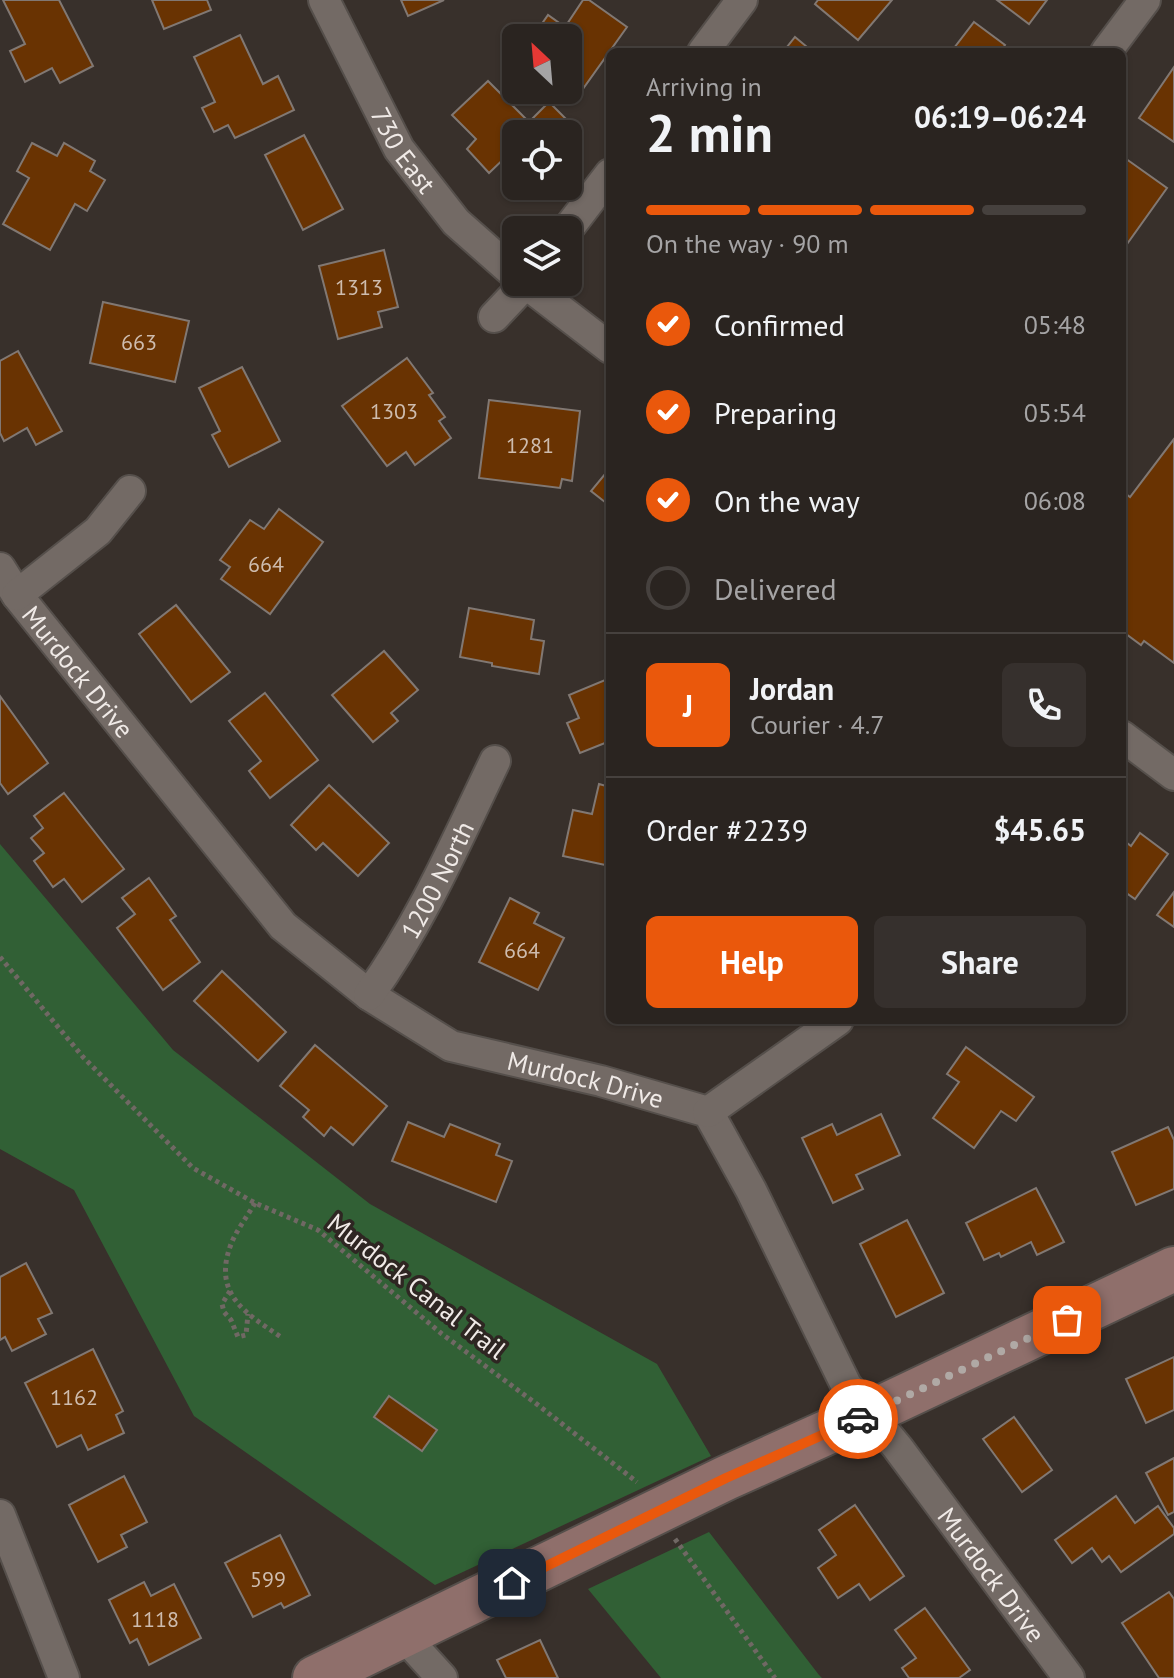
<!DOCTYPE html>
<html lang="en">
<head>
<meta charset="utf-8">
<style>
  body { margin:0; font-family:"PT Sans",sans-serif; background:#36302d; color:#f1f3f6; height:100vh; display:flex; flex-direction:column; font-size:30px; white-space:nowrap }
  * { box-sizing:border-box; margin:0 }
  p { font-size:26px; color:#a5a4a5 }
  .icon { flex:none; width:44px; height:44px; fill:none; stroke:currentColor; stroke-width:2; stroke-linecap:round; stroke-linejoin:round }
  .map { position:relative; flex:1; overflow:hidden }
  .panel { position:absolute; left:606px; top:48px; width:520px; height:976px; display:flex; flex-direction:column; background:#2a2420; border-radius:12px; box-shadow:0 2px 6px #0004,0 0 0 2px #46413e }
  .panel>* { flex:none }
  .needle { width:52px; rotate:334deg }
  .buttons { position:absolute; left:502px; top:24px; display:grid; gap:16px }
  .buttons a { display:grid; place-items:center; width:80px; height:80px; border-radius:12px; background:#2a2420; box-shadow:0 2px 6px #0004,0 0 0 2px #46413e; font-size:40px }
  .pin { position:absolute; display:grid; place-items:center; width:68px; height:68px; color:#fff; margin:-34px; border-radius:16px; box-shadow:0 4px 12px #0006 }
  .courier { position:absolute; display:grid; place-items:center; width:80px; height:80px; margin:-40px; border:6px solid #ea580c; border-radius:50%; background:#fff; color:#222; box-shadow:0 2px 10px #0007 }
  .headline em { font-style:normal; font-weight:800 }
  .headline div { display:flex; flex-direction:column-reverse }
  .headline { display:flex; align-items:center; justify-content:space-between; height:136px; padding:0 40px }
  h1 { font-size:52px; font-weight:800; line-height:60px }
  .bar { display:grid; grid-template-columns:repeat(4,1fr); gap:12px 8px; align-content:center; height:96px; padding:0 40px }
  .bar i { height:10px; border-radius:6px; background:#46413e }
  .bar .selected { background:#ea580c }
  .bar p { grid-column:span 4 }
  .line { display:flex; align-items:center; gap:20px; padding:0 40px; border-top:2px solid #46413e }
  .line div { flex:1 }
  .round { display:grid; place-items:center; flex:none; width:84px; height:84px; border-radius:12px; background:#36302d }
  ol { padding:0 40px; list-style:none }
  li { display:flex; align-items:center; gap:24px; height:88px }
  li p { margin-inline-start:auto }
  li .icon { padding:8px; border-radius:50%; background:#ea580c; color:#fff; stroke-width:4 }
  li:last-child { color:#a5a4a5 }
  li i { width:44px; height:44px; border:4px solid #46413e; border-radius:50% }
  .cta { display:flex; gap:16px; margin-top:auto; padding:16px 40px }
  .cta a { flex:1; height:92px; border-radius:12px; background:#ea580c; color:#fff; font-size:32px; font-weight:800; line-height:92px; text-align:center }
  .cta a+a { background:#36302d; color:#f1f3f6 }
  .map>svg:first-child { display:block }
</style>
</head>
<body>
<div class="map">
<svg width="1174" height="1678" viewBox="0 0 1174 1678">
  <rect width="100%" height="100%" fill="#38302b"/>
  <!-- green -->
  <g fill="#316035">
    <polygon points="0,844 173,1050 370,1204 657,1364 711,1456 435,1585 194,1416 74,1190 0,1149"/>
    <polygon points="709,1532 819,1675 822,1678 661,1678 588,1589"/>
  </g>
  <!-- building -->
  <g fill="#693302" stroke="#817873" stroke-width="2">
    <polygon points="3,0 59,0 93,66 60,83 52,68 25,82 10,51 25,44"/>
    <polygon points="152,0 207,0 211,10 164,29"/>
    <polygon points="401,0 444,0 408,16"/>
    <polygon points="583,0 589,0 627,27 575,100 562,90 568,90 568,38 532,38 548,15 565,27"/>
    <polygon points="818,0 892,0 858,40 815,4"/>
    <polygon points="997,0 1047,0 1029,24"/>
    <polygon points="974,22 1005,45 1000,52 951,52"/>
    <polygon points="240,35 263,84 278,76 294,110 235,138 228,125 214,132 202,108 215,102 194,57"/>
    <polygon points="795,37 813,52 783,52"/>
    <polygon points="1174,67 1174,142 1139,118"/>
    <polygon points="488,81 529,122 549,102 566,119 551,134 516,134 516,147 489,173 467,149 476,139 452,115"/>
    <polygon points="304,135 343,209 303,230 265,155"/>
    <polygon points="32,143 57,156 64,143 95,161 90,171 105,180 87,211 75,204 50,250 3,224 29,178 17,171"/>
    <polygon points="1122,156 1167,188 1127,244 1122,240"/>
    <polygon points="384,250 398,307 378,312 382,327 338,339 319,266"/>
    <polygon points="103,302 189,321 175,382 90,363"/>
    <polygon points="18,351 62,431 36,445 27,428 4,441 0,433 0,361"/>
    <polygon points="407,358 433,393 429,395 445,417 439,421 451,438 415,465 406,452 387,466 342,406"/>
    <polygon points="242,367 280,441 229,467 212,435 220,431 199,388"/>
    <polygon points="489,400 580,411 572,481 562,479 560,488 479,478"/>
    <polygon points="1174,439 1174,663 1144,641 1141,645 1122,631 1122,491 1130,497"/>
    <polygon points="610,468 610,506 591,491"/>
    <polygon points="279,509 323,542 270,614 221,579 230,567 220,560 250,520 264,529"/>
    <polygon points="176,605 230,672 191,702 139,634"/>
    <polygon points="469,608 534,620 531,639 544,641 539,674 492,666 492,663 460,657"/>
    <polygon points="384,651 418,690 391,713 398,721 373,742 332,695"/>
    <polygon points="610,678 610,741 580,753 567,723 579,718 569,695"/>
    <polygon points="265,693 318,760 270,798 249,771 261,761 229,721"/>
    <polygon points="0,696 48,763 8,794 0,783"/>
    <polygon points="599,784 610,787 610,866 563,856 573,810 592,814"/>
    <polygon points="329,785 389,843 358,876 323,843 316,850 291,825"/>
    <polygon points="64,793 124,869 82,902 64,879 53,887 34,861 44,853 31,838 43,828 34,816"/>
    <polygon points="1140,833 1168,854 1135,899 1122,890 1122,839 1131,846"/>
    <polygon points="149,878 176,916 170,920 200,962 163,990 117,928 135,914 122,898"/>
    <polygon points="1174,892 1174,927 1157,915"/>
    <polygon points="510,898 539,913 534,923 564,938 538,990 479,962"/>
    <polygon points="222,971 286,1032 258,1061 194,1001"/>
    <polygon points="315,1045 387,1106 353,1145 331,1127 324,1136 303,1117 309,1110 280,1086"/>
    <polygon points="966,1047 1034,1097 1016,1121 1001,1111 974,1148 933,1118 959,1082 947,1074"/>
    <polygon points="881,1114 900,1155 856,1175 863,1189 833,1203 802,1138 832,1124 837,1135"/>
    <polygon points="408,1122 444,1137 450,1124 500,1144 496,1155 512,1161 496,1202 392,1161"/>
    <polygon points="1168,1127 1174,1140 1174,1189 1136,1205 1112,1152"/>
    <polygon points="1036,1188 1064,1242 1037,1255 1031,1242 1001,1257 999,1253 984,1260 966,1223"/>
    <polygon points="907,1220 944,1293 896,1317 860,1244"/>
    <polygon points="26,1263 52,1313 38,1319 46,1334 12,1351 5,1337 0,1340 0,1277"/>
    <polygon points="93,1349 123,1411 116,1415 124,1433 88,1450 81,1435 57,1447 25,1383"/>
    <polygon points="1174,1357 1174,1410 1146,1423 1126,1379"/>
    <polygon points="389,1396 437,1430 422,1451 374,1417"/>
    <polygon points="1014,1417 1052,1470 1022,1492 983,1439"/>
    <polygon points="1174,1458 1174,1512 1168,1515 1146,1473"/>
    <polygon points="124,1476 147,1522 121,1535 127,1547 98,1562 69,1505"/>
    <polygon points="1116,1496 1135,1523 1158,1506 1174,1528 1174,1534 1121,1572 1109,1556 1102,1562 1092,1548 1072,1563 1055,1540"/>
    <polygon points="855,1505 904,1576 870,1600 859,1584 838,1598 818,1568 836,1555 819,1530"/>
    <polygon points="280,1535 310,1595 284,1608 281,1603 253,1617 225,1563"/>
    <polygon points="144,1582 151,1596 174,1584 201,1638 149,1665 137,1639 130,1643 109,1600"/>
    <polygon points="1169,1592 1174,1599 1174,1678 1159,1678 1122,1623"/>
    <polygon points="925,1608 970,1670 959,1678 909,1678 902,1668 916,1658 895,1630"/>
    <polygon points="540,1640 558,1678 506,1678 497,1660"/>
  </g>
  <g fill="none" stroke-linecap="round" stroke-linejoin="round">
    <!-- street casing -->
    <g stroke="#554f4b" stroke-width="34">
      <g id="street">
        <path id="s1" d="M324,0L399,149L456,222L516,275"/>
        <polyline points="703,52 742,0"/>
        <polyline points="1106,52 1145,0"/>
        <polyline points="567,230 610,174"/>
        <polyline points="524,282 610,348"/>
        <polyline points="494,317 527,282"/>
        <path id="s2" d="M0,568L17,595L283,926L369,995L451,1046L601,1081L708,1112L751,1190L846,1385L898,1448L1069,1678"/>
        <polyline points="17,595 98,531 130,491"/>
        <polyline points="1122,736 1174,775"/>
        <path id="s3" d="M369,995C421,923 457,840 495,761"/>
        <polyline points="708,1112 838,1020"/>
        <polyline points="0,1515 64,1678"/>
        <polyline points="403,1635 442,1678"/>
      </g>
    </g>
    <!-- secondary casing -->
    <g stroke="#554f4b" stroke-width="48">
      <polyline id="secondary" points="315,1678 726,1478 870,1413 1174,1269"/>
    </g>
    <!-- path -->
    <g stroke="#706864" stroke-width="5" stroke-dasharray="4 4" stroke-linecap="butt">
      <polyline points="0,957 83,1057 193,1168 255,1203 318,1230 442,1334 534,1402 637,1482"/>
      <path d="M255,1203C247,1217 235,1232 230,1247C213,1295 247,1314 281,1337"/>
      <polyline points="230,1291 222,1304 224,1312 231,1320 238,1337 246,1335 248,1314"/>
      <polyline points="675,1539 775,1678"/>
    </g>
    <!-- street -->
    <use href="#street" stroke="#736a65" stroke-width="30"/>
    <!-- secondary -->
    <use href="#secondary" stroke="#8f6f6b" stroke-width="44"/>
  </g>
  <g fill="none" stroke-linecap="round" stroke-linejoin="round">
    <!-- done -->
    <polyline stroke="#b0a9a5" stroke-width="8" stroke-dasharray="0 14.4" points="858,1419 1067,1320"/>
    <!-- route -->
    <polyline stroke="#ea580c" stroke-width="10" points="512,1583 726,1478 858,1419"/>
  </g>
  <g text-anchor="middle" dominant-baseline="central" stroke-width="7" stroke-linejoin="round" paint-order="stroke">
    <!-- number labels -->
    <g font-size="22" fill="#cebcae">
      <text x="359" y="287">1313</text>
      <text x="139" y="342">663</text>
      <text x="394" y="411">1303</text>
      <text x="530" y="445">1281</text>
      <text x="266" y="564">664</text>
      <text x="522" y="950">664</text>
      <text x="74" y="1397">1162</text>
      <text x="268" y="1579">599</text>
      <text x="155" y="1619">1118</text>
    </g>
    <!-- street labels -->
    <g font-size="26" fill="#f0eae7" stroke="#2e2622">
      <text stroke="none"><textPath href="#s1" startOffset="170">730 East</textPath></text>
      <text stroke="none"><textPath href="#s2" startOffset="130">Murdock Drive</textPath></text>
      <text stroke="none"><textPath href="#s3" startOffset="134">1200 North</textPath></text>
      <text stroke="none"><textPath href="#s2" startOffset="802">Murdock Drive</textPath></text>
      <text transform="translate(417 1286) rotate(38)">Murdock Canal Trail</text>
      <text stroke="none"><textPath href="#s2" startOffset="1474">Murdock Drive</textPath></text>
    </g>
  </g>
</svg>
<div class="buttons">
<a><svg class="needle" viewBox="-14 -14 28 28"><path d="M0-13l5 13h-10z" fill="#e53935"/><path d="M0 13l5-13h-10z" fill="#a5a4a5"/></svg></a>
<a><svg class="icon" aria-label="locate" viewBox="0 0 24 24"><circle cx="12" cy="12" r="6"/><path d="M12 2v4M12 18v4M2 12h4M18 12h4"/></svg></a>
<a><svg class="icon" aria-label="layers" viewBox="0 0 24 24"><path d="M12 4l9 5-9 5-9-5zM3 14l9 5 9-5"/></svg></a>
</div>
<div class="pin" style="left:1067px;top:1320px;background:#ea580c"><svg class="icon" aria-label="bag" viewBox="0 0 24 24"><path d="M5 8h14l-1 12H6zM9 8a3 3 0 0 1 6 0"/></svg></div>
<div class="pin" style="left:512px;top:1583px;background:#1f2937"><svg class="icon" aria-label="home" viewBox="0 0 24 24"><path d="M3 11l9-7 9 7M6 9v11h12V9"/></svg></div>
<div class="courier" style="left:858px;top:1419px"><svg class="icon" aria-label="car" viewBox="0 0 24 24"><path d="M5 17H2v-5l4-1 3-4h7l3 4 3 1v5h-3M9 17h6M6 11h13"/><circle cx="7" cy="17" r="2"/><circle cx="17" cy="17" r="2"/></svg></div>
<section class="panel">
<div class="headline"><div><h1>2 min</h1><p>Arriving in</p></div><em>06:19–06:24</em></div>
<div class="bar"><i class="selected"></i><i class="selected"></i><i class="selected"></i><i></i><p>On the way · 90 m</p></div>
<ol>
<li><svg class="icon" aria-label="check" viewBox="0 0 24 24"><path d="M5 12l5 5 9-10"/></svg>Confirmed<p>05:48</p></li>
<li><svg class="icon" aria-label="check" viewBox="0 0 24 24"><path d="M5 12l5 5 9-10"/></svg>Preparing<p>05:54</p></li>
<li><svg class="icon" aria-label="check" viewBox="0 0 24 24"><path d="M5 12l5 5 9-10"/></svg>On the way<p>06:08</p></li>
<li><i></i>Delivered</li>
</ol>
<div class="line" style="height:144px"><b class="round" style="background:#ea580c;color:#fff">J</b><div><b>Jordan</b><p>Courier · 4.7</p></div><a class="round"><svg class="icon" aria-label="phone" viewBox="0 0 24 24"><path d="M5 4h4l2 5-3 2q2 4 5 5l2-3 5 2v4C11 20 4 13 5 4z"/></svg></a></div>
<div class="line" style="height:104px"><div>Order #2239</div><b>$45.65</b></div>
<div class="cta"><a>Help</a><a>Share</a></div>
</section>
</div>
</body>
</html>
